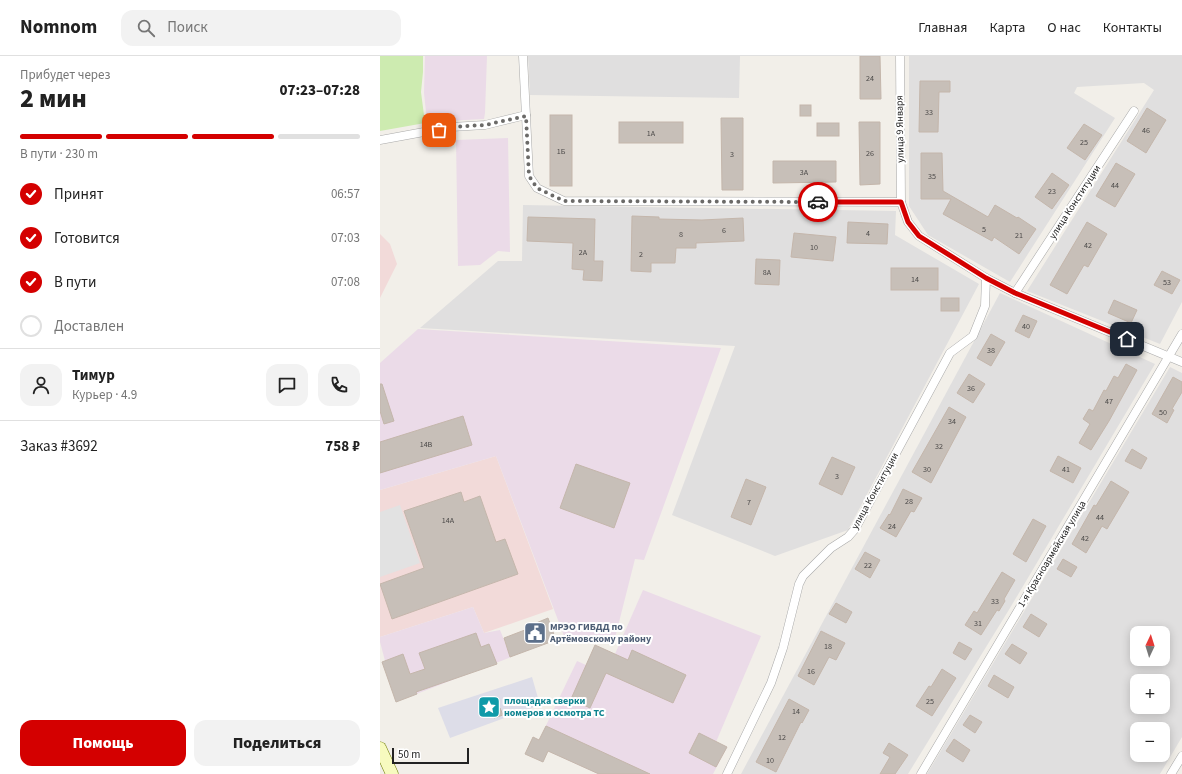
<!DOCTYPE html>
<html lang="ru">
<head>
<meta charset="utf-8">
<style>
  body { margin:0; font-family:"Source Sans 3",sans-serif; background:#f2f2f2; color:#222; height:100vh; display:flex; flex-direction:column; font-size:15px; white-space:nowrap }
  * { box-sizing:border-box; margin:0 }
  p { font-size:13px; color:#767676 }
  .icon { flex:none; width:22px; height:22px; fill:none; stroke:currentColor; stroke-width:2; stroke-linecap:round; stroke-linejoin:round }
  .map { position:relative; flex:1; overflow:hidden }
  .panel { display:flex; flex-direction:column; background:#fff; width:380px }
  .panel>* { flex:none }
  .needle { width:26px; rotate:4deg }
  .controls { position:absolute; left:750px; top:570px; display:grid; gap:8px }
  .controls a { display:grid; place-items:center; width:40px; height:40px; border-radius:8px; background:#fff; box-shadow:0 2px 10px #0003; font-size:20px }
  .scale { position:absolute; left:12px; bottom:10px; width:77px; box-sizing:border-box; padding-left:4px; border:2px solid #222; border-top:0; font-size:11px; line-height:14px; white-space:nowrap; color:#222; -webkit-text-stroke:3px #fff; paint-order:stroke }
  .pin { position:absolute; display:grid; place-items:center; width:34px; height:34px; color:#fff; margin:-17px; border-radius:8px; box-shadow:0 2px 6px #0006 }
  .courier { position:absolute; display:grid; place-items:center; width:40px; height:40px; margin:-20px; border:3px solid #d40000; border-radius:50%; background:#fff; color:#222; box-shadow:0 1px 5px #0007 }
  .summary em { font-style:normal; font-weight:800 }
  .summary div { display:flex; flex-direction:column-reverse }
  .summary { display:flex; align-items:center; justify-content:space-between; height:68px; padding:0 20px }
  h1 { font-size:26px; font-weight:800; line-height:30px }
  .bar { display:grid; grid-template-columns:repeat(4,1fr); gap:6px 4px; align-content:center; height:48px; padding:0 20px }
  .bar i { height:5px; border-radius:3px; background:#e0e0e0 }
  .bar .on { background:#d40000 }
  .bar p { grid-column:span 4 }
  .line { display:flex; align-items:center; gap:10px; padding:0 20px; border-top:1px solid #e0e0e0 }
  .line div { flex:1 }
  .round { display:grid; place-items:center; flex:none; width:42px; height:42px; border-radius:12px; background:#f2f2f2 }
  ol { padding:0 20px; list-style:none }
  li { display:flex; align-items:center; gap:12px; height:44px }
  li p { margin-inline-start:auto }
  li .icon { padding:4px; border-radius:50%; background:#d40000; color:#fff; stroke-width:4 }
  li:last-child { color:#767676 }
  li i { width:22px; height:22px; border:2px solid #e0e0e0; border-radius:50% }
  .cta { display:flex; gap:8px; margin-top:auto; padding:8px 20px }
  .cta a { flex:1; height:46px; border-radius:12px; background:#d40000; color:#fff; font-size:16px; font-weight:800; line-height:46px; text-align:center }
  .cta a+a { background:#f2f2f2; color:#222 }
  header { display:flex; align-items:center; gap:24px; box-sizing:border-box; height:56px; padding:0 20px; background:#fff; border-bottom:1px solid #e0e0e0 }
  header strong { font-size:19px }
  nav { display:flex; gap:22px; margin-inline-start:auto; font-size:14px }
  .search { width:280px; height:36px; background:#f2f2f2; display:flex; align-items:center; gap:10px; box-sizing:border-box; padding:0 14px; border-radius:12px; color:#767676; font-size:15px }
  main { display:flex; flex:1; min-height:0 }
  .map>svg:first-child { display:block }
</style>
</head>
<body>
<header>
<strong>Nomnom</strong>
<div class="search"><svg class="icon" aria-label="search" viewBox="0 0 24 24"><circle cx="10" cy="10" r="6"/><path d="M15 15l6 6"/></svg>Поиск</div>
<nav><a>Главная</a><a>Карта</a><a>О нас</a><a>Контакты</a></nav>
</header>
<main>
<section class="panel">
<div class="summary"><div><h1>2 мин</h1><p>Прибудет через</p></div><em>07:23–07:28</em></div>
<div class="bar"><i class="on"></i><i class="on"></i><i class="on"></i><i></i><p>В пути · 230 m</p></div>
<ol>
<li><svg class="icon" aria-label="check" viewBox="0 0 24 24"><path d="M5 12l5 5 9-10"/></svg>Принят<p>06:57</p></li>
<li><svg class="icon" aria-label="check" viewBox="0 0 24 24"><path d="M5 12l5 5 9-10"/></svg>Готовится<p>07:03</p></li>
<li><svg class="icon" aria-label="check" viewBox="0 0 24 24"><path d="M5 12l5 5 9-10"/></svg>В пути<p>07:08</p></li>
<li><i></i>Доставлен</li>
</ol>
<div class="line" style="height:72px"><a class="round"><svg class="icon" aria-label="person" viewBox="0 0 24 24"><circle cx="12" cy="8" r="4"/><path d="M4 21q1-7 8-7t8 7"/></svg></a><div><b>Тимур</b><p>Курьер · 4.9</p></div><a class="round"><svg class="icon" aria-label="chat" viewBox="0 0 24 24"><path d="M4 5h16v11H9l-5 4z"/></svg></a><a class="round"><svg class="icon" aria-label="phone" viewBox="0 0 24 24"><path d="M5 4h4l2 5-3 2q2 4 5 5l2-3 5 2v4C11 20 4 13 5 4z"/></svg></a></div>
<div class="line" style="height:52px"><div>Заказ #3692</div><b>758 ₽</b></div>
<div class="cta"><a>Помощь</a><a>Поделиться</a></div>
</section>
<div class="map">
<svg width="802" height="718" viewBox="0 0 802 718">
  <rect width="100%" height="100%" fill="#f2efe9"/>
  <!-- residential -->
  <g fill="#e0dfdf" fill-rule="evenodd">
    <polygon points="148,0 360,0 359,42 150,39"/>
    <polygon points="529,0 802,0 802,246 780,288 647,235 774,34 764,27 697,31 694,37 735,62 630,226 548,179 529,150"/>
    <polygon points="143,149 516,155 515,179 599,228 468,474 395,500 292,459 355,290 40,272 118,205 142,205"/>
    <polygon points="620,237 775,308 630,552 528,718 361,718"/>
    <path d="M790,311L802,317V681L780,718H547ZM757,577H783V603H757ZM757,625H783V651H757ZM757,673H783V699H757Z"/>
  </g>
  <!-- commercial -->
  <g fill="#f2dad9">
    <polygon points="0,178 10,188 17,208 0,242"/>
    <polygon points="116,400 173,553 104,577 93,551 0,581 0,434"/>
  </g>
  <!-- industrial -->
  <g fill="#ebdbe8">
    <polygon points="45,0 107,0 105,57 104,63 47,66 44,37"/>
    <polygon points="128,82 130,196 118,195 100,209 78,210 76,84"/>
    <polygon points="38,273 341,292 264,504 255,503 235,582 200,586 184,580 116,400 0,434 0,307"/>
    <polygon points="263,534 381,580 336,686 347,691 333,718 218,718 168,695 153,681 159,684 197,605 206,609 215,589 235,598"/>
    <polygon points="93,551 104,577 120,574 131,601 16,646 0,586 0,581"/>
  </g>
  <!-- grass -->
  <polygon fill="#cdebb0" points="0,0 43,0 43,16 41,36 45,67 0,75"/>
  <!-- parking -->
  <polygon fill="#e2e2e2" points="20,449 40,507 0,521 0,456"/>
  <!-- plaza -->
  <polygon fill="#dddde8" points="152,621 160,649 70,682 58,652"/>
  <!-- building -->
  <g fill="#c7bfb8" stroke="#c4b6ab">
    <polygon points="480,0 500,0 501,43 480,43"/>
    <polygon points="540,25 570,25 570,36 559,36 558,76 539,76"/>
    <rect x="420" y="49" width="11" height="11"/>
    <polygon points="767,52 786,64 766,97 747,85"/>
    <rect x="170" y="59" width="22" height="71"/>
    <polygon points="341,62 363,62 363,134 342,134"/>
    <rect x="239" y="66" width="64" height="21"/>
    <polygon points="479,66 500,66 500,128 480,129"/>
    <rect x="437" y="67" width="22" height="13"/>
    <polygon points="704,68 722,79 705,104 687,92"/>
    <polygon points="541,97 562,97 563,135 608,161 615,149 637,162 638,161 656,173 639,198 614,181 612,185 563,158 571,143 541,143"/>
    <polygon points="393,105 456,105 456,126 393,127"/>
    <polygon points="736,107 755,118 735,151 716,140"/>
    <polygon points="672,117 689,129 672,153 655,141"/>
    <polygon points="252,160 279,161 279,163 322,164 363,162 364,185 316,187 316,192 296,192 295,207 271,207 271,216 251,215"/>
    <polygon points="148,161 215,163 214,205 223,205 222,225 203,224 204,214 192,213 193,187 147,185"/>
    <polygon points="468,166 508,168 507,188 467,187"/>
    <polygon points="707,166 727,178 708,211 704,209 687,238 670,229"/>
    <polygon points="414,177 456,181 453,205 411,201"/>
    <polygon points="376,203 400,204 399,229 375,228"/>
    <rect x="511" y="212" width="47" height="22"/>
    <polygon points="782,215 800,224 792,238 774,229"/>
    <rect x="561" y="242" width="18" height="13"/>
    <polygon points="734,244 757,254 751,267 728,257"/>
    <polygon points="643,259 657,265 649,282 635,275"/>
    <polygon points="611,278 625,286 611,310 597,302"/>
    <polygon points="746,308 757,314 729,365 711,394 699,387 710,368 703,363 709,353 713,355 724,334 726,335 734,320 738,322"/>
    <polygon points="589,318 605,328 593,347 577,337"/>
    <polygon points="793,321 802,326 802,336 792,353 794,354 787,367 772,358"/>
    <polygon points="0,328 2,328 14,365 4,368 0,355"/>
    <polygon points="569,351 586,361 551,427 532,416"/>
    <polygon points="83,360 92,389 0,417 0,386"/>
    <polygon points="752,393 767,402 761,413 745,405"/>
    <polygon points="678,400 701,412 693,427 670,415"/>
    <polygon points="452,401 475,411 462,439 439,428"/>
    <polygon points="196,408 250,427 234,472 180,452"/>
    <polygon points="366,423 386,431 371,469 351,461"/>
    <polygon points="731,425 749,436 727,473 722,470 706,497 692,488 714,449 716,450"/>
    <polygon points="523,433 542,442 534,456 531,455 516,481 500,472 509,458 510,459"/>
    <polygon points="81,436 84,446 100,440 116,486 125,483 138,518 12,563 0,528 44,512 24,455"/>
    <polygon points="653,463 666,470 646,506 633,498"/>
    <polygon points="485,496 500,504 490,522 475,513"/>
    <polygon points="683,503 697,511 691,521 677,513"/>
    <polygon points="622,516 635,524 624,543 625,545 619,555 617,554 601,579 585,569 594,555 597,557"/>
    <polygon points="456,547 472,556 466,567 449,558"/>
    <polygon points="651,558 667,568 659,581 643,571"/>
    <polygon points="168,562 176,584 130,601 124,582 150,572 149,570"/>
    <polygon points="441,575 465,587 456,604 449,601 434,629 418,620"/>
    <polygon points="96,577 101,591 109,588 117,608 36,636 37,638 16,646 2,606 23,598 30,618 45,613 39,597"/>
    <polygon points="579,586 592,593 585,604 573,597"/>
    <polygon points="632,588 647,597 640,608 625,598"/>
    <polygon points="215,589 248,604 252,594 306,619 293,647 226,617 210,652 191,643"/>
    <polygon points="562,613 576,622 552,660 536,650 549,630 551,631"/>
    <polygon points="614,619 634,631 628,642 608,630"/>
    <polygon points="409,643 429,654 422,667 421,666 396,716 376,706"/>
    <polygon points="120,652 123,659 114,662 111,655"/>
    <polygon points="590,659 602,666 595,677 583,669"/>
    <polygon points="166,670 270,718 219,718 168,695 163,706 145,698 153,681 159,684"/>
    <polygon points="319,677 347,691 336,711 309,697"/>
    <polygon points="574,683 590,694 583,706 566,695"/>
    <polygon points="509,687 528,699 515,718 500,718 510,701 503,697"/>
  </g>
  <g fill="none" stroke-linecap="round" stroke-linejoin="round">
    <!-- minor casing -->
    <g stroke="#a9a9a9" stroke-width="9">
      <g id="minor">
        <polyline points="143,0 149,120 157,132 184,145 521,146 528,166 539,180 606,222 635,237 802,306"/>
        <polyline points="520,0 521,146"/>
        <polyline points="0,84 71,71 105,69 146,59"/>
        <polyline points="635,237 754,55"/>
        <polyline points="347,718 391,627 403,592 419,528 423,520 451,492 468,481 475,473 570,297 593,280 605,250 606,222"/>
        <polyline points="541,718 802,278"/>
        <polyline points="791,718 802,700"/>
      </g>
    </g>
    <!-- secondary casing -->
    <g stroke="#707d05" stroke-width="13">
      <polyline id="secondary" points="0,692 12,718"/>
    </g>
    <!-- minor -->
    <use href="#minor" stroke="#fff" stroke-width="8"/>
    <!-- secondary -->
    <use href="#secondary" stroke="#f7fabf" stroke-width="12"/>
  </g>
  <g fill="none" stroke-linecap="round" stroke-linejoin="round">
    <!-- done -->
    <polyline stroke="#6b6a68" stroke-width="4" stroke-dasharray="0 7.2" points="59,74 71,71 105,69 146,60 149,120 157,132 184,145 438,146"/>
    <!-- route -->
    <polyline stroke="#d40000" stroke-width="5" points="438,146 521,146 528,166 539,180 606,222 635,237 747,283"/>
  </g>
  <!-- icons -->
  <defs>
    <g id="civic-square" transform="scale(1.15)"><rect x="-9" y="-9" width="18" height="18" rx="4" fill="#5c6f8a" stroke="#fff"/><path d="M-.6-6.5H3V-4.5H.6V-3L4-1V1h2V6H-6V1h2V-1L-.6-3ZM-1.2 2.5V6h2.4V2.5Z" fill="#fff"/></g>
    <g id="sight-square" transform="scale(1.15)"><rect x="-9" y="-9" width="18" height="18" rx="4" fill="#0f9aa8" stroke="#fff"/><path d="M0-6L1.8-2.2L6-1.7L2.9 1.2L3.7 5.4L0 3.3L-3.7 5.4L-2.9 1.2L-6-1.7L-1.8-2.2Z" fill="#fff"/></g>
  </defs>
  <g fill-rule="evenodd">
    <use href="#civic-square" x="155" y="577"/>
    <use href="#sight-square" x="109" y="651"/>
  </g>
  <g text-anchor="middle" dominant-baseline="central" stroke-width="4" stroke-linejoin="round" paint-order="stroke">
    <!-- number labels -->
    <g font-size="8" fill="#4b4948">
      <text x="490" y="22">24</text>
      <text x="549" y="56">33</text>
      <text x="766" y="74">46</text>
      <text x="271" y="77">1А</text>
      <text x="704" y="86">25</text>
      <text x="181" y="95">1Б</text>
      <text x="490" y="97">26</text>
      <text x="352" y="98">3</text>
      <text x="424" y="116">3А</text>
      <text x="552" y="120">35</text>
      <text x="735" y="129">44</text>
      <text x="672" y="135">23</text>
      <text x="604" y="173">5</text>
      <text x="344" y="174">6</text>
      <text x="488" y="177">4</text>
      <text x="301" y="178">8</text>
      <text x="639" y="179">21</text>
      <text x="708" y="189">42</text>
      <text x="434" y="191">10</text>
      <text x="203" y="196">2А</text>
      <text x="261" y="198">2</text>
      <text x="387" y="216">8А</text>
      <text x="535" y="223">14</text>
      <text x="787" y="226">53</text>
      <text x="646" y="270">40</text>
      <text x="611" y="294">38</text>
      <text x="591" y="332">36</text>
      <text x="729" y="345">47</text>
      <text x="783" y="356">50</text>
      <text x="572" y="365">34</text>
      <text x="46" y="388">14В</text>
      <text x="559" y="390">32</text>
      <text x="547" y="413">30</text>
      <text x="686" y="413">41</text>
      <text x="457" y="420">3</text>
      <text x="529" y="445">28</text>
      <text x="369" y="446">7</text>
      <text x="720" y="461">44</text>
      <text x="68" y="464">14А</text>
      <text x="512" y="470">24</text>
      <text x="705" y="482">42</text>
      <text x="488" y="509">22</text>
      <text x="615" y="545">33</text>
      <text x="598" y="567">31</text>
      <text x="448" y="590">18</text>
      <text x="431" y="615">16</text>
      <text x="550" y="645">25</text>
      <text x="416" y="655">14</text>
      <text x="402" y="681">12</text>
      <text x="390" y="704">10</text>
    </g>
    <!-- street labels -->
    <g font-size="10" fill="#222" stroke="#fff">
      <text transform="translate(520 73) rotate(-91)">улица 9 Января</text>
      <text transform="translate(695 146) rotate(-57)">улица Конституции</text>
      <text transform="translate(495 435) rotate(-61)">улица Конституции</text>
      <text transform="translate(672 498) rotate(-59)">1-я Красноармейская улица</text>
    </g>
    <!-- service labels -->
    <g font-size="10" font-weight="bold" fill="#4e5e75" stroke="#fff" text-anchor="start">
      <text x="170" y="571">МРЭО ГИБДД по<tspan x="170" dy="12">Артёмовскому району</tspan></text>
    </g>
    <!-- culture labels -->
    <g font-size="10" font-weight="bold" fill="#0d838f" stroke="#fff" text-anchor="start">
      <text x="124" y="645">площадка сверки<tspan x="124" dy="12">номеров и осмотра ТС</tspan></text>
    </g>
  </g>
</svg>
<div class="controls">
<a><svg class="needle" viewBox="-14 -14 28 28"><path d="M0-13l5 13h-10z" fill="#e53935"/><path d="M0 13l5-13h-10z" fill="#767676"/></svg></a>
<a>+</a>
<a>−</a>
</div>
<div class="scale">50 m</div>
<div class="pin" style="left:59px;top:74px;background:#ea580c"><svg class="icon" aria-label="bag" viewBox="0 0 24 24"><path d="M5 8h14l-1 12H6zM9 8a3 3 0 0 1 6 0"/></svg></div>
<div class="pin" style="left:747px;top:283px;background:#1f2937"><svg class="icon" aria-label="home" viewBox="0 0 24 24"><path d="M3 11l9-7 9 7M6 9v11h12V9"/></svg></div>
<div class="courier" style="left:438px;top:146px"><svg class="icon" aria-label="car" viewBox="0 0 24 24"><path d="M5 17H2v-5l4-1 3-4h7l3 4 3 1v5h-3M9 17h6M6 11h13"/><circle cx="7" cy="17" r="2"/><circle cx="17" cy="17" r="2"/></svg></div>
</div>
</main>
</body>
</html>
